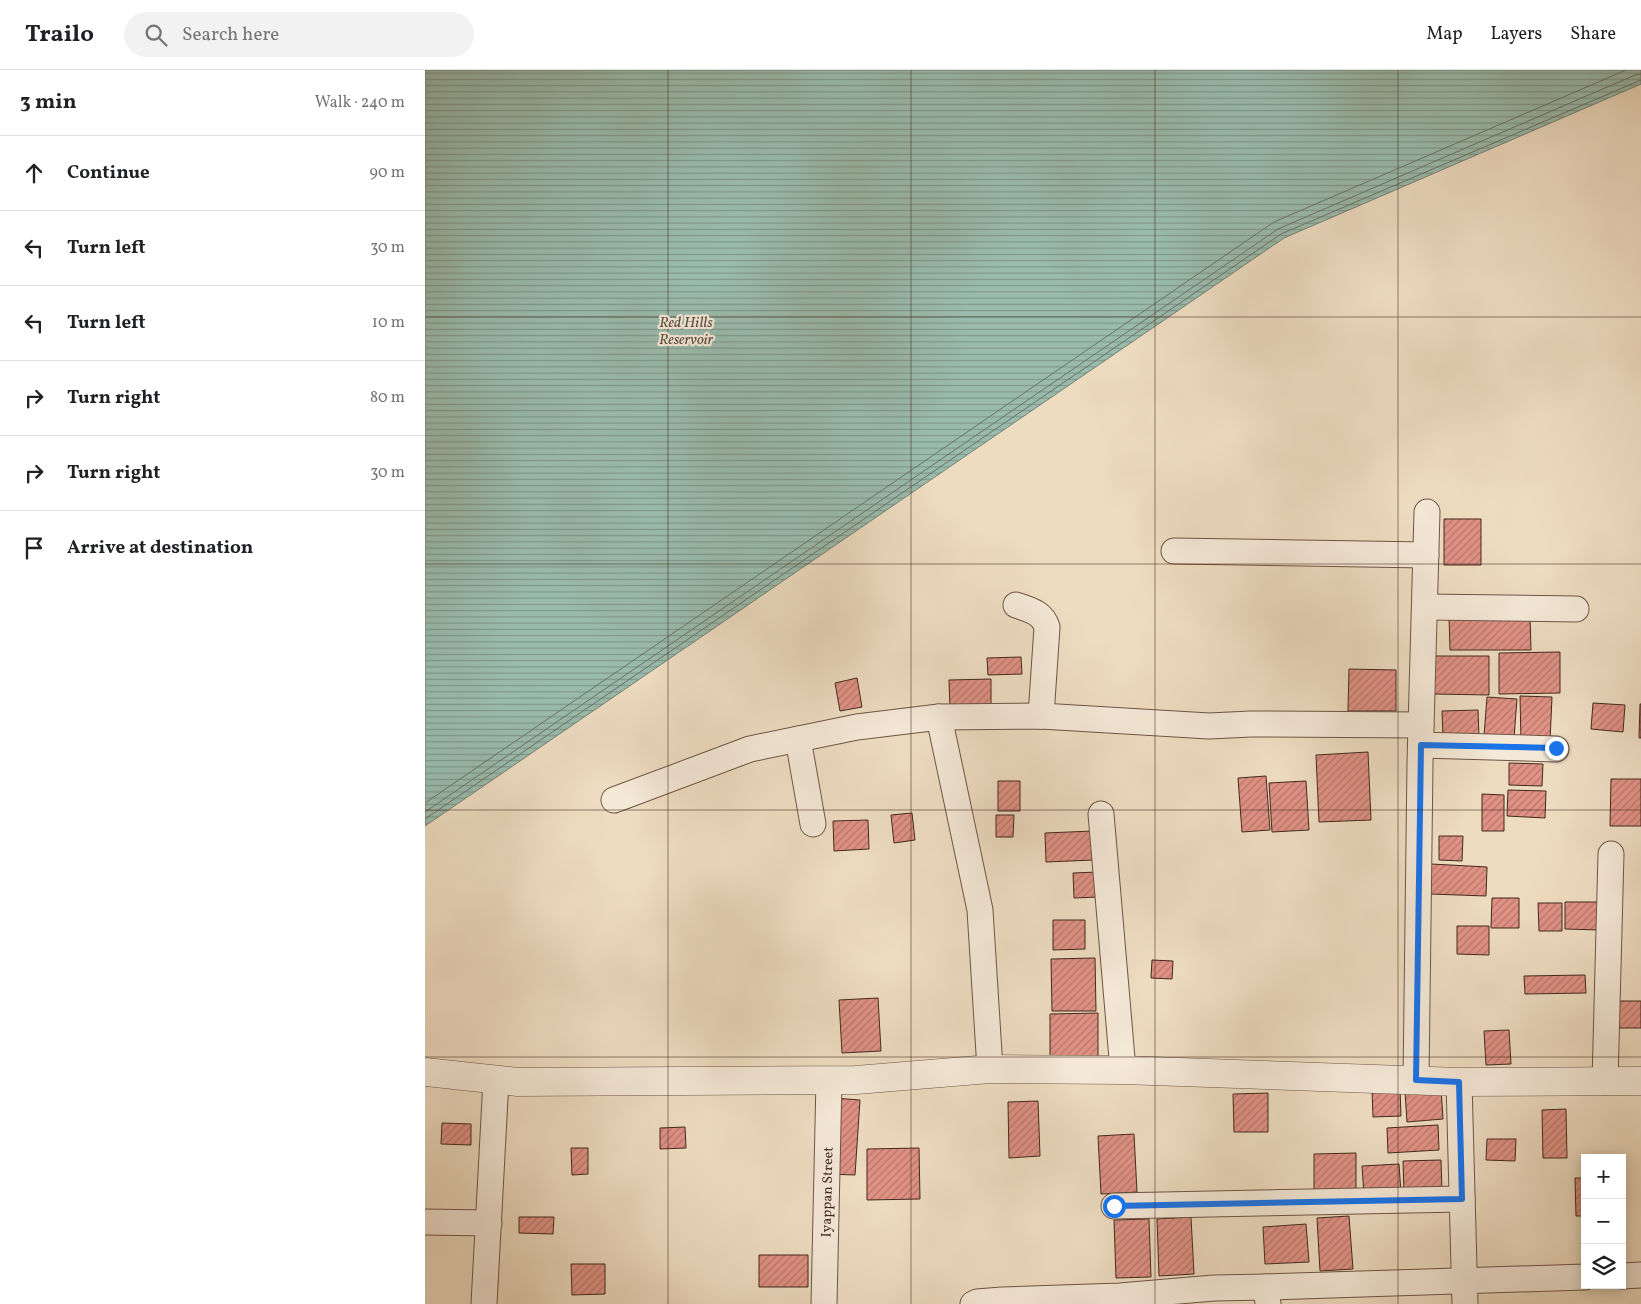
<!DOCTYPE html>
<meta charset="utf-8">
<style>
body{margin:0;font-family:Vollkorn,serif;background:#f2f2f2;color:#202124}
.controls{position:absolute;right:15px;bottom:15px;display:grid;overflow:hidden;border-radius:0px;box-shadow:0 2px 12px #0003}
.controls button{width:45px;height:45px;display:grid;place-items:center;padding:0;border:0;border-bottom:1px solid #e0e0e0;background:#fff;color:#202124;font:25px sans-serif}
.stop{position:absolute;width:15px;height:15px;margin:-11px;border:4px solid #1a73e8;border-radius:50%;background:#fff}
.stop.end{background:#1a73e8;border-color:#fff;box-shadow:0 1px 5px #0008}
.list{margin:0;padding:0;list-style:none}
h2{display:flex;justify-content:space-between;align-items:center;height:65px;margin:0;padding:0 20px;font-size:21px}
h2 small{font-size:16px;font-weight:400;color:#757577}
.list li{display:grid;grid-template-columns:32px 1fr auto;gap:15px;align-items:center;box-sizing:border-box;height:75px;padding:0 20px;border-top:1px solid #e0e0e0}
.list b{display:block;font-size:19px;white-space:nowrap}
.list em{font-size:16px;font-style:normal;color:#757577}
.icon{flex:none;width:28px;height:28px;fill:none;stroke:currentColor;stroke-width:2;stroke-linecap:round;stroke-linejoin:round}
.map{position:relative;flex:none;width:1216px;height:1234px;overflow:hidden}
header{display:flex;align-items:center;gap:30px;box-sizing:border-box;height:70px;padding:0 25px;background:#fff;border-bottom:1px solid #e0e0e0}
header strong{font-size:24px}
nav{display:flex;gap:28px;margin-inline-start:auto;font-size:18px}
.search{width:350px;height:45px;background:#f2f2f2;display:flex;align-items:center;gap:12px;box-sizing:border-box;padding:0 18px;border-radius:28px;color:#757577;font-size:19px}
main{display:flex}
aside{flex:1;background:#fff}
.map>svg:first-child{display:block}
.water{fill:url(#water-rules);stroke:#778174}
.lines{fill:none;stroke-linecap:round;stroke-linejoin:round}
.shore{stroke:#6e7265;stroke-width:1}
.building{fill:url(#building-hatch);stroke:#43281c}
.minor-casing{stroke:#6e5545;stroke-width:27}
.tertiary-casing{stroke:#6e5545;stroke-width:29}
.minor{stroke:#f4e8d7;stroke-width:25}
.tertiary{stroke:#f4e8d7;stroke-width:28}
.route{stroke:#1a73e8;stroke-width:6}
.grid{fill:none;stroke:#43281c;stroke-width:1;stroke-opacity:0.55}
.labels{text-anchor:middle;stroke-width:4.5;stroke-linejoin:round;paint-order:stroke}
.street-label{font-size:14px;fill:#43281c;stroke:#f4e8d7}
.water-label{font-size:15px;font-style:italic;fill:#594d40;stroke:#f4e8d7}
</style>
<header>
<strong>Trailo</strong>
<div class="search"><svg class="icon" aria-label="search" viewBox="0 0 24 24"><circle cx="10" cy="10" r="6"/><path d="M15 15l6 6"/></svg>Search here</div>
<nav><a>Map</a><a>Layers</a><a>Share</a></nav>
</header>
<main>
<aside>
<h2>3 min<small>Walk · 240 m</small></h2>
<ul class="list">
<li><svg class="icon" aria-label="ahead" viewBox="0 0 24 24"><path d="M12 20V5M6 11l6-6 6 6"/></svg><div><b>Continue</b></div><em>90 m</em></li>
<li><svg class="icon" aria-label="left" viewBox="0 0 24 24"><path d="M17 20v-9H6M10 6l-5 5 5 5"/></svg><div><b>Turn left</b></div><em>30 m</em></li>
<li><svg class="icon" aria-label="left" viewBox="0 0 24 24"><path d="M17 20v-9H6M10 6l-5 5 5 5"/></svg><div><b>Turn left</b></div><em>10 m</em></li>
<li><svg class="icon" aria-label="right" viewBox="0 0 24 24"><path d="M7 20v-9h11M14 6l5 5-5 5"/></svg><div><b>Turn right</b></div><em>80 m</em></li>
<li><svg class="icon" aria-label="right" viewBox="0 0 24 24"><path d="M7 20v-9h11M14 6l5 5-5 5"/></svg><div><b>Turn right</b></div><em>30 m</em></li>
<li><svg class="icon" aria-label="arrive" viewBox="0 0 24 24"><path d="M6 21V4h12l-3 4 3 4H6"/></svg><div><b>Arrive at destination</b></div></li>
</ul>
</aside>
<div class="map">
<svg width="1216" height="1234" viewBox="0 0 1216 1234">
<defs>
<pattern id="water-rules" width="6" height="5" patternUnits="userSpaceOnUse" patternTransform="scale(1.25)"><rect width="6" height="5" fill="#9abcae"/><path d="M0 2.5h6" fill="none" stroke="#7f998d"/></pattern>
<pattern id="building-hatch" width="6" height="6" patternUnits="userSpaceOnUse" patternTransform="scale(1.25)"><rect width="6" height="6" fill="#e09285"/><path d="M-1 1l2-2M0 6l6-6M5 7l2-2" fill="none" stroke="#b7776c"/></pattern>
</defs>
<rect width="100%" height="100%" fill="#eedcc1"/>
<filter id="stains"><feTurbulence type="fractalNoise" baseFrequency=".004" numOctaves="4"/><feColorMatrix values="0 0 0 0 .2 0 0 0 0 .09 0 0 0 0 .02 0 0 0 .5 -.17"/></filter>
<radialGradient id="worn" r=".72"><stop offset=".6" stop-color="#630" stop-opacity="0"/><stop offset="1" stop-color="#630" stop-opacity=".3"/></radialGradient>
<!-- water -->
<path class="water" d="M0 0H1216V14L859 168 0 756Z"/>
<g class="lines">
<!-- shore -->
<path class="shore" d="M0 733 849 152 1201 0
M0 742 853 159 1210 5 1216 4
M0 749 856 164 1216 10"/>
</g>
<!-- building -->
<path class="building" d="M1019 449H1056V495H1019Z
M1024 547H1105L1106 580H1025Z
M1135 582V623L1074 624V583Z
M1009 586H1064V625L1009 624Z
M596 587 597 604 563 605 562 588Z
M924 599 971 600V641H923Z
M432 608 437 637 415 641 410 613Z
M566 609V637L525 638 524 610Z
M1095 626 1127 627 1125 671H1096Z
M1062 627 1092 629 1089 668 1059 666Z
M1168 633 1200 635 1198 662 1166 659Z
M1215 634H1216V668H1214Z
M1053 640 1054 667 1018 668 1017 641Z
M943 682 946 750 894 752 891 685Z
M1084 693 1118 694 1117 716 1084 715Z
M841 706 845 760 817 762 813 708Z
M1186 709H1216V756H1185Z
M573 711H595V741H573Z
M881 711 884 760 847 762 844 713Z
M1083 720 1121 721 1120 748 1082 746Z
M1057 724 1079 725V761H1057Z
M487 743 490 770 469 773 466 745Z
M571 745H589L588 767H571Z
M443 750 444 779 409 781 408 751Z
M668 761 669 790 621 792 620 763Z
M1014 766H1038L1037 791 1014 790Z
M1006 794 1062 797 1061 826 1005 824Z
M673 802 674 827 649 828 648 803Z
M1067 828H1094V858H1066Z
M1140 832H1175V860L1140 859Z
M1113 833H1137V861H1114Z
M628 850H660V879L628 880Z
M1032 856H1064V885L1032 884Z
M670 888 671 941H627L626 889Z
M727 890 748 891 747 909 726 908Z
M1160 905 1161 923 1100 924 1099 906Z
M453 928 456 981 417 983 414 930Z
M1188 931H1216V958H1189Z
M673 943V988H625V944Z
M1084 960 1086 994 1061 995 1059 961Z
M975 1019 976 1046 948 1047 947 1020Z
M1016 1019 1018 1049 982 1052 980 1022Z
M843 1023V1062H809L808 1024Z
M409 1028 435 1030 430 1105 403 1104Z
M613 1031 615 1086 584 1088 583 1032Z
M1141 1039 1142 1088H1118L1117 1040Z
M17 1053 46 1054V1075L16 1074Z
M1013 1055 1014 1080 963 1083 962 1058Z
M260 1057 261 1078 235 1079V1058Z
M709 1064 712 1122 676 1124 673 1066Z
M1062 1069H1091L1090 1091 1061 1090Z
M146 1078H163V1104L147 1105Z
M494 1078 495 1129 442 1130V1079Z
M931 1083V1124H889V1084Z
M1016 1090 1017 1121 979 1122 978 1091Z
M974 1094 976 1123 939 1125 937 1096Z
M1150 1108H1160V1146H1151Z
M924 1146 928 1199 895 1201 892 1148Z
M94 1147H129L128 1164 94 1163Z
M766 1147 769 1204 734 1206 732 1149Z
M724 1149 726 1207 691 1208 689 1150Z
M881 1154 884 1192 840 1194 838 1157Z
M334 1185H383V1217H334Z
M146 1194H180V1224L147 1225Z"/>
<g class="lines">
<!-- minor casing -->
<g class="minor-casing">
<g id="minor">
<path d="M749 481 1001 485"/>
<path d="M591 535C605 540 617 542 622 557L616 646"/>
<path d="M1000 537 1151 539"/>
<path d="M514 647 555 840 565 999"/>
<path d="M373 669 388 754"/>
<path d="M996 675 1131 679"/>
<path d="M189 730 325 679 432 657 514 647 616 646 784 656 826 654 996 655"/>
<path d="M676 744 698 1000"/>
<path d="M991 1011 995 693 1002 442"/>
<path d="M1034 1012 1040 1234"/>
<path d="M1180 1012 1186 784"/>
<path d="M689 1136 1037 1129"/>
<path d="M0 1152 64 1153"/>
<path d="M1197 1206 1216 1205"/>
<path d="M841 1217 1160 1207"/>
<path d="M59 1234 71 1010"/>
<path id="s1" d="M399 1234 404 1010"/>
<path d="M548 1234 552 1232 577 1230 695 1226 789 1218 841 1217 843 1234"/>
</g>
</g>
<!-- tertiary casing -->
<g class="tertiary-casing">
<path id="tertiary" d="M0 1002 93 1012 431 1010 565 999 698 1000 1034 1012 1216 1011"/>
</g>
<!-- minor -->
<use href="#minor" class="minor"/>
<!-- tertiary -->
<use href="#tertiary" class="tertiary"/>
</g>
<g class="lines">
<!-- route -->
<path class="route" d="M689 1136 1037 1129 1034 1012 991 1010 996 675 1131 678"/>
</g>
<!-- grid -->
<path class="grid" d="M243 0V1234M486 0V1234M730 0V1234M973 0V1234M0 247H1216M0 494H1216M0 740H1216M0 987H1216"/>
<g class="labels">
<!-- street labels -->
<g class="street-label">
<text dy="5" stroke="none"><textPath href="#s1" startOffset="112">Iyappan Street</textPath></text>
</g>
<!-- water labels -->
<g class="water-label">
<text x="261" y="257">Red Hills<tspan x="261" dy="17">Reservoir</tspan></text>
</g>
</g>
<rect width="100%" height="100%" filter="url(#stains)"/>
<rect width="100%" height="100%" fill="url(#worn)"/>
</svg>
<div class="controls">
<button>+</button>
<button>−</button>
<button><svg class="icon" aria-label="layers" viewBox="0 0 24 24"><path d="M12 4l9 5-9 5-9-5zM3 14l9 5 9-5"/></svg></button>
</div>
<div class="stop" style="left:689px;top:1136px"></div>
<div class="stop end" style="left:1131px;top:678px"></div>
</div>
</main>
